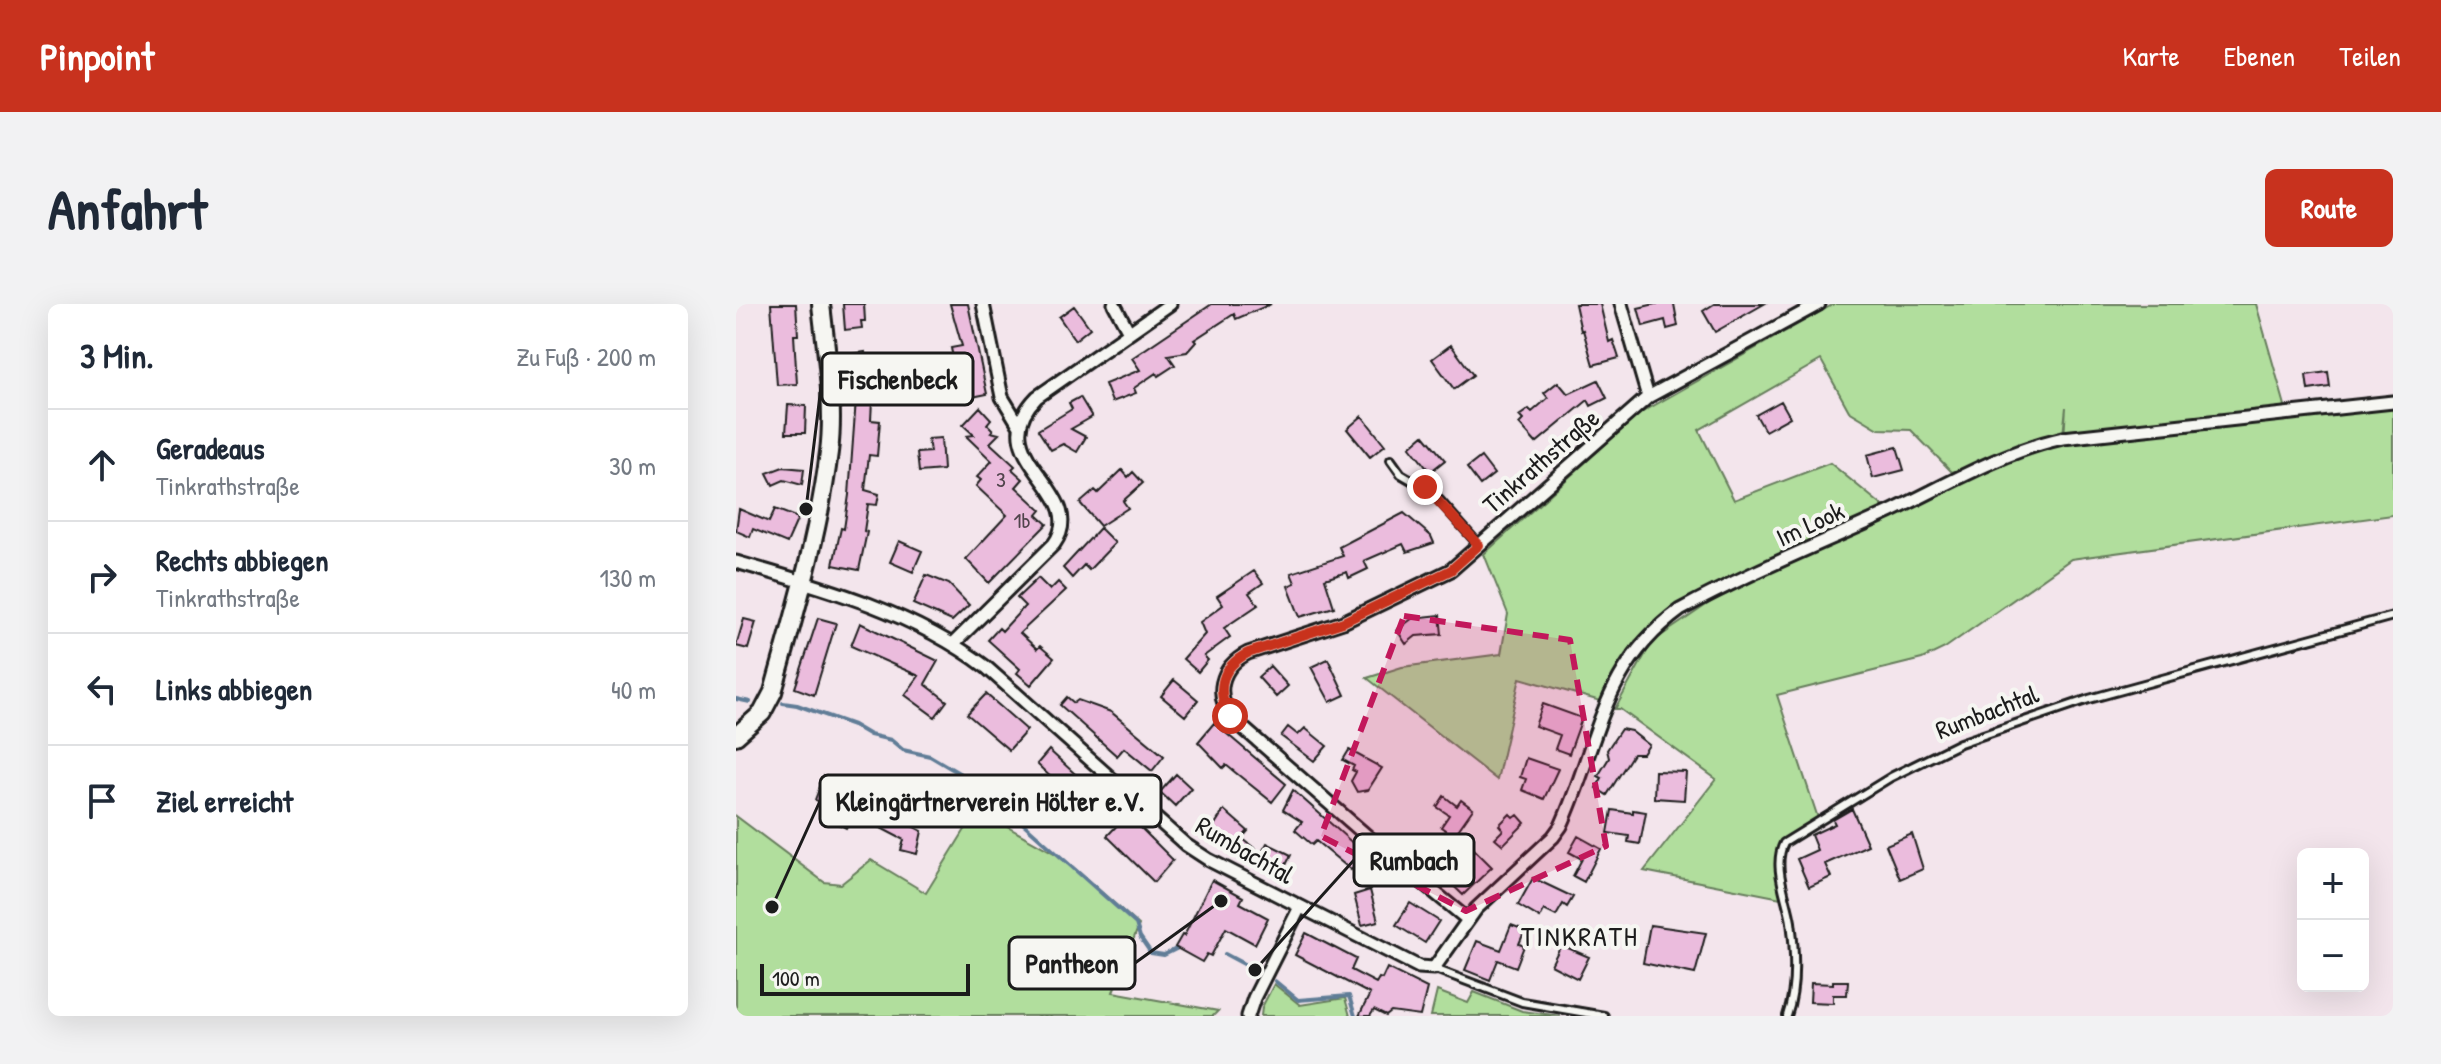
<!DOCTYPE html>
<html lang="de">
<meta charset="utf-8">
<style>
body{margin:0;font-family:"Patrick Hand",sans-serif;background:#f2f2f3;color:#1f2937}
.controls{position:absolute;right:24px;bottom:24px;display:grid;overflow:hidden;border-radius:12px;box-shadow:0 8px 32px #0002}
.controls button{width:72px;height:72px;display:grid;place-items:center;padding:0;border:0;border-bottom:2px solid #e0e1e3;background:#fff;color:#1f2937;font:40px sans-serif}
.scale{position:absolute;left:24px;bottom:20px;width:210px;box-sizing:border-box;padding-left:8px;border:4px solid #1c1c1c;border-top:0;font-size:22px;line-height:28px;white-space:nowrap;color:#1c1c1c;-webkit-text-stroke:6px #f6f6f2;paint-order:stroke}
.stop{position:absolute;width:24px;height:24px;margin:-18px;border:6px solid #c8321e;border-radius:50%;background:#fff}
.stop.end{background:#c8321e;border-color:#fff;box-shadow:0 2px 8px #0008}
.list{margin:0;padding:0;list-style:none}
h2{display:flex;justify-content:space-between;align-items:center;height:104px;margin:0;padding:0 32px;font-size:34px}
h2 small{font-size:26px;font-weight:400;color:#747a83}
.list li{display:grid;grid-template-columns:52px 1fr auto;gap:24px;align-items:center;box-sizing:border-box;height:112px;padding:0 32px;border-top:2px solid #e0e1e3}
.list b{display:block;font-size:30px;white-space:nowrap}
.list p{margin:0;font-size:26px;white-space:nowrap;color:#747a83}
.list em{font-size:26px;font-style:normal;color:#747a83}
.icon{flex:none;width:44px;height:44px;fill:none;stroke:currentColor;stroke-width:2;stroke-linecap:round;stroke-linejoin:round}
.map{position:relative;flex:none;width:1657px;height:712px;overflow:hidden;border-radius:12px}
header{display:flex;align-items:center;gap:48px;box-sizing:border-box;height:112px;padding:0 40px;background:#c8321e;color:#fff}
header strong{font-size:38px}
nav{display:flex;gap:44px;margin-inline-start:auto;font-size:28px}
.intro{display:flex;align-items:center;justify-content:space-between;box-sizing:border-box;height:192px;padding:0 48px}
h1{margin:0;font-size:56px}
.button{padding:20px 36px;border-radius:12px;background:#c8321e;color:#fff;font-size:28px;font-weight:700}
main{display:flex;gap:48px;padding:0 48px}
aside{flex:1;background:#fff;border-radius:12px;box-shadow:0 8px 32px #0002}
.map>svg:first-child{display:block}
.green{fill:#b1de9d;stroke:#667d5c;stroke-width:2}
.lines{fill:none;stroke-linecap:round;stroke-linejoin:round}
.stream{stroke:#607d97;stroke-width:4}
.building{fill:#ebbcdd;stroke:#1c1c1c;stroke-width:2}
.lane-casing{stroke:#1c1c1c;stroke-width:12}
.street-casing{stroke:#1c1c1c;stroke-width:17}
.secondary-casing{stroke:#1c1c1c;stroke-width:22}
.lane{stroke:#f6f6f2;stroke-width:6}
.street{stroke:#f6f6f2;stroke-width:11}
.secondary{stroke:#f6f6f2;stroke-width:16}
.route{stroke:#c8321e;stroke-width:10}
.marked{fill:#c2185b;fill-opacity:0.2;stroke:#c2185b;stroke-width:6;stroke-dasharray:16 10;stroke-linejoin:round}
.labels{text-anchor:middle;stroke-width:8;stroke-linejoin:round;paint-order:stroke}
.number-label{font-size:22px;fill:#50444c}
.street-label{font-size:26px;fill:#1c1c1c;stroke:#f6f6f2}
.neighbourhood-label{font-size:28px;letter-spacing:2px;fill:#1c1c1c;stroke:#f6f6f2}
.leader{fill:none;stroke:#1c1c1c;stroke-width:3}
.callout-dot{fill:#1c1c1c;stroke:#f6f6f2;stroke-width:3}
.callout{fill:#f6f6f2;stroke:#1c1c1c;stroke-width:3}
.callout-label{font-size:28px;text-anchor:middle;font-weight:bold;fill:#1c1c1c}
</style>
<header>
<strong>Pinpoint</strong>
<nav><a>Karte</a><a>Ebenen</a><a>Teilen</a></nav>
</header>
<div class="intro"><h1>Anfahrt</h1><a class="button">Route</a></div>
<main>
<aside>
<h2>3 Min.<small>Zu Fuß · 200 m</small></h2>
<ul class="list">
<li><svg class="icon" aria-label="ahead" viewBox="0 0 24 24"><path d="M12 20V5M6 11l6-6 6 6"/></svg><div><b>Geradeaus</b><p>Tinkrathstraße</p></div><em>30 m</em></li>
<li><svg class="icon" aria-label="right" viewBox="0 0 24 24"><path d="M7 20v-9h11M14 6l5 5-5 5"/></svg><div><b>Rechts abbiegen</b><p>Tinkrathstraße</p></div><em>130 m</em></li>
<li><svg class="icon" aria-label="left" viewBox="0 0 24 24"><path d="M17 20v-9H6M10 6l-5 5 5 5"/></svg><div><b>Links abbiegen</b></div><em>40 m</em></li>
<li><svg class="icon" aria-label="arrive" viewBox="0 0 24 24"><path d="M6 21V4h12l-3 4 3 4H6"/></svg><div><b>Ziel erreicht</b></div></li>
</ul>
</aside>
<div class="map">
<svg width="1657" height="712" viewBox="0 0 1657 712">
<rect width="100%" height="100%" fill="#f3e5ec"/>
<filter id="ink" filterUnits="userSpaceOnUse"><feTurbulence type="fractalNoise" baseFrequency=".0125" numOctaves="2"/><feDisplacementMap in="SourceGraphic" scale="16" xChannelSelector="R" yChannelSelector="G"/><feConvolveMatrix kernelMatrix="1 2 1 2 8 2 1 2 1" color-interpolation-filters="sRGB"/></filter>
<g filter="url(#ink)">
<!-- green -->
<path class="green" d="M1098 0H1520L1552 112 1657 99V211L1335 255 1209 344 1186 355 1041 391 1082 514C1033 546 1037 538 1050 595L908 567 980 475 884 405H879L916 338 982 293 1278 149 1328 135 1330 103 1327 131 1216 168 1175 126 1143 125 1113 107 1085 56 963 126 998 196 1094 159 1148 203 958 294 921 318 899 337 868 398 784 374 761 476 631 374 666 363 765 350 772 310 748 250 903 110Z
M241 506 327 554 403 621 377 688 482 707 477 712H0V512L88 578 105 580 135 556 190 589Z
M538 680 564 701 609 694 614 712H525L526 703Z
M701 687 732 699 738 688 786 707 825 712H695Z"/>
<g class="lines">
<!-- stream -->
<path class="stream" d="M0 395 14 398
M47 399 61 401 117 421 134 431 155 436 167 446 194 452 245 482 400 620 404 633 415 649 428 651 440 645
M489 650 519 666
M539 677 562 696 613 692 619 712"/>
</g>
<!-- building -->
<path class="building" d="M35 0H60L62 31H58L61 80 41 81Z
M107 0H128L129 17H125L126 24 109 26Z
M214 0H232L251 90 236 93 232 77 222 79 215 44 226 42Z
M476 0H535L500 15 498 10 458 36 460 38 451 48 432 51 439 61 422 72 420 69 398 84 400 89 376 98 369 80 404 66 396 54Z
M839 0H864L873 38 877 36 883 54 857 61 847 26 845 27Z
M919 0H938L942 22 931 25 929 16 907 22 902 4Z
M978 0H1028L979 28 967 7Z
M338 2 354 24 339 36 323 13Z
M715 41 737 71 718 85 696 55Z
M129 48 131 73 113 75 110 51Z
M1592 68 1594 83 1572 86 1570 71Z
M862 76 871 94 855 102 852 96 800 139 783 120 787 116 783 112 793 105 796 108 812 94 808 89 822 78 832 90Z
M344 93 356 113 335 125 350 133 341 148 327 140 315 146 302 126 336 105 333 99Z
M120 95 136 97 135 116 144 117 141 152 133 151 129 186 143 190 141 201 132 200 128 227 131 228 123 266 97 261 105 224 108 225 113 191Z
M1045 97 1054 113 1029 127 1020 111Z
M52 101 70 102 69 129H50Z
M244 103 255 115 251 120 257 126 255 128 263 130 254 139 279 162 276 165 287 175 280 183 305 206 301 211 311 220 253 279 230 255 271 211 240 182 245 176 241 173 256 157 230 132 238 131 227 121Z
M626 112 649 141 634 153 611 125Z
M688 131 709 156 694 168 674 143Z
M205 134 207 166 183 168 181 149 194 148 192 135Z
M1161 143 1168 166 1137 174 1131 151Z
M745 153 758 170 744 181 731 164Z
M47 163 68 165 66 181 48 176 37 181 31 169Z
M386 166 392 173 397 168 407 179 387 197 392 204 364 222 344 199 359 186 362 189Z
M3 205 33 218 39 205 62 214 51 239 17 225 14 233 0 227Z
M668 209 695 232 698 239 671 248 667 240 628 257 632 265 613 274 611 268 589 275 598 303 564 313 552 282 559 279 555 269 607 252 603 243Z
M364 224 379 239 353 266 348 261 336 274 327 264Z
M163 237 186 247 177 268 154 258Z
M518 267 527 279 513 289 522 301 488 324 494 333 468 352 472 356 462 368 447 355 469 330 464 318 487 301 481 292Z
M190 271 213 280 233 301 216 317 177 300Z
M302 274 314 286 322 278 330 286 284 329 301 345 304 342 318 354 295 381 281 369 284 365 252 336 263 324 266 327 289 302 281 294Z
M704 311 706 330 680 332 670 340 661 326 677 314Z
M82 314 100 319 78 391 59 384Z
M8 315 20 318 12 345 0 342Z
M124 319 202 357 189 380 211 397 199 413 169 391 183 372 115 342Z
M592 355 609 391 594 398 575 363Z
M534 362 552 382 540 393 522 373Z
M438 376 462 396 449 412 425 392Z
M250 390 291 426 273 446 231 410Z
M331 393 338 399 342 396 375 408 428 452 416 467 388 444 381 452 324 401Z
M807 400 846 414 833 450 819 445 824 431 799 422Z
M478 419 550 480 536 498 490 461 487 464 462 438Z
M552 423 562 431 569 424 591 442 578 457 545 432Z
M885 425 895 427 913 441 907 450H897L871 491 860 484 866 474 862 472 873 454 871 446Z
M313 446 362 491 349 506 301 460Z
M613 446 646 464 632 486 621 488 615 477 620 468 616 466 618 462 607 456Z
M790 454 822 465 808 495 786 486 790 475 784 473Z
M919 467 950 468 948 496 918 494Z
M440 470 455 484 439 502 424 488Z
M88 472 102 477 100 482 125 494 110 524 96 517 102 504 79 496Z
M557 486 629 550 615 566 580 537 576 541 559 526 566 518 547 506Z
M708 492 721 502 725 496 737 505 718 532 705 523 713 511 701 503Z
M1116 505 1132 541 1089 560 1095 573 1073 583 1061 555 1081 546 1075 531 1099 520 1097 516Z
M488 506 512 527 506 534 525 550 531 539 555 551 546 569 506 551 476 525Z
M876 506 897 509V506L910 508 904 540 892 538 893 532 872 529Z
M151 509 186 527 181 550 165 546 168 536 143 523Z
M774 510 778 514 782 511 789 519 767 541 759 534 767 526 763 521Z
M390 512 397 518 402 513 409 520 405 524 437 556 418 578 371 532Z
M1176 530 1187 565 1164 575 1150 541Z
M842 532 865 545 848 578 837 572 846 555 833 548Z
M738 545 756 563 727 591 699 564 695 568 684 558 692 548 716 568Z
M797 574 837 593 831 603 827 600 820 612 808 606 804 614 782 601Z
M476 576 507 593 504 599 532 614 519 640 490 624 475 652 471 650 466 658 439 643 446 631 448 632Z
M634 586 642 617 626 621 618 591Z
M674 599 703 617 689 639 660 621Z
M775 621 789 626 783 640 788 642 780 663 762 656 754 676 729 666 741 637 765 646Z
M914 621 970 629 959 670 907 659Z
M570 629 620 655 615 666 640 679 643 674 646 675 651 664 691 684 684 712 655 708 650 712 638 706 634 712H623L634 690 559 651Z
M825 641 853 653 842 675 815 661Z
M1097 677H1112L1111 691H1097V699L1074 698 1075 679 1097 680Z"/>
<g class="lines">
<!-- lane casing -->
<g class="lane-casing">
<path id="lane" d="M655 156 665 170 696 188 743 241
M699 665 786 698 868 712
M1051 712C1061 684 1059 648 1055 618 1051 593 1036 562 1048 539L1155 473 1224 439 1353 395 1657 312"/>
</g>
<!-- street casing -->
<g class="street-casing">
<path id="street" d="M247 0 266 93 283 121
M378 0 393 28
M885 0 912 93
M0 258C87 283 177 308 250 363L450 541 473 556 683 663 698 664 740 605 817 533 825 522C863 439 864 364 944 306 1012 269 1084 240 1154 208 1211 181 1265 148 1327 134L1657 98
M218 339 318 240C356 187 242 153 301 93L434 0
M731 615 647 546 498 416C477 392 484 363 512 349L607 318 715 266 912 93 1083 0
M512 712 518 694 564 603"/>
</g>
<!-- secondary casing -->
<g class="secondary-casing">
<path id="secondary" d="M0 432 26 409 37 388C59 309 83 229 93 148 99 100 90 48 85 0"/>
</g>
<!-- lane -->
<use href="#lane" class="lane"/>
<!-- street -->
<use href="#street" class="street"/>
<!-- secondary -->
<use href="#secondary" class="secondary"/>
</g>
</g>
<g class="lines" filter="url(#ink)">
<!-- route -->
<path class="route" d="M494 412C479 386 485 363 512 349L607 318 715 266 743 241 689 183"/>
</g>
<!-- marked area -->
<path class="marked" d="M668 312 834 336 870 542 730 607 585 532Z"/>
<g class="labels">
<!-- number labels -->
<g class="number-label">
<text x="265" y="183">3</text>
<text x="286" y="224">1b</text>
</g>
<!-- street labels -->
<g class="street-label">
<text transform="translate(805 157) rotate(-41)" y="9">Tinkrathstraße</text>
<text transform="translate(1074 220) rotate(-25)" y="9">Im Look</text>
<text transform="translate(1251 408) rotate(-21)" y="9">Rumbachtal</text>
<text transform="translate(509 546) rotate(30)" y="9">Rumbachtal</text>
</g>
<!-- neighbourhood labels -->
<g class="neighbourhood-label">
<text x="844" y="642">TINKRATH</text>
</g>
</g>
<!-- callouts -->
<path class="leader" d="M70 205L86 75M36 603L84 497M519 666L618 556M485 597L399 659"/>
<g class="callout-dot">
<circle cx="70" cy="205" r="8"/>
<circle cx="36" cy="603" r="8"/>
<circle cx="519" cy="666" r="8"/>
<circle cx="485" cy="597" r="8"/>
</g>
<g class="callout">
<rect x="86" y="49" width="151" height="52" rx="8"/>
<rect x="84" y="471" width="341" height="52" rx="8"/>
<rect x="618" y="530" width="120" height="52" rx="8"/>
<rect x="273" y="633" width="126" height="52" rx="8"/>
</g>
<g class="callout-label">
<text x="162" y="85">Fischenbeck</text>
<text x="254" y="507">Kleingärtnerverein Hölter e.V.</text>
<text x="678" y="566">Rumbach</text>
<text x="336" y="669">Pantheon</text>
</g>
</svg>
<div class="controls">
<button>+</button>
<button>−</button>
</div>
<div class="scale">100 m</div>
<div class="stop" style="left:494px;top:412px"></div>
<div class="stop end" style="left:689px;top:183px"></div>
</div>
</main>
